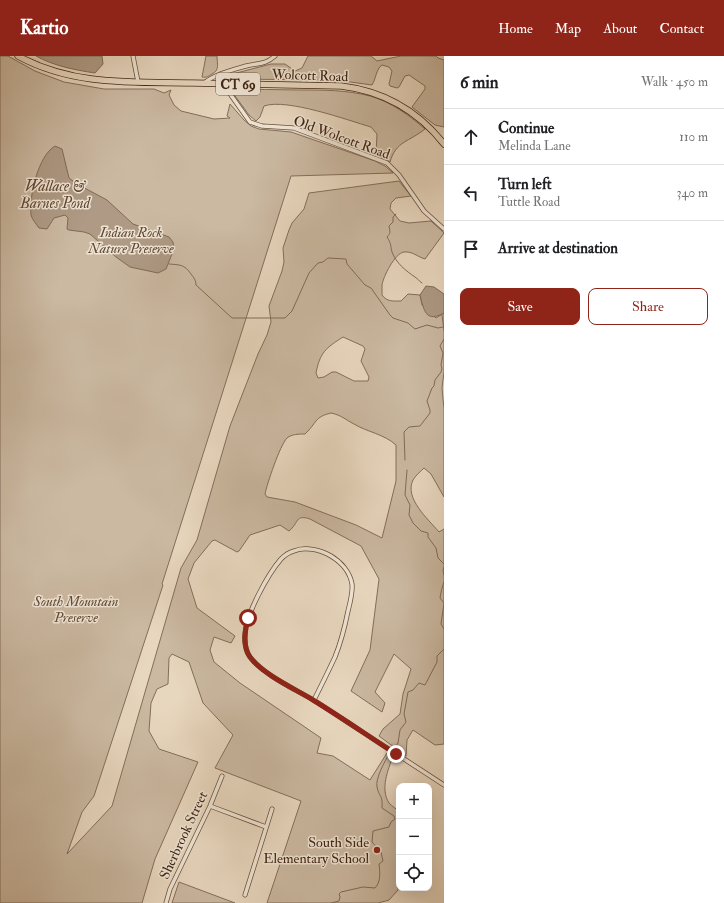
<!DOCTYPE html>
<meta charset="utf-8">
<style>
body{margin:0;font-family:"IM FELL Double Pica",serif;background:#f2f2f2;color:#202124}
.controls{position:absolute;right:12px;bottom:12px;display:grid;overflow:hidden;border-radius:8px;box-shadow:0 4px 16px #0002}
.controls button{width:36px;height:36px;display:grid;place-items:center;padding:0;border:0;border-bottom:1px solid #e0e0e0;background:#fff;color:#202124;font:20px sans-serif}
.stop{position:absolute;width:12px;height:12px;margin:-9px;border:3px solid #8f2418;border-radius:50%;background:#fff}
.stop.end{background:#8f2418;border-color:#fff;box-shadow:0 1px 4px #0008}
.list{margin:0;padding:0;list-style:none}
h2{display:flex;justify-content:space-between;align-items:center;height:52px;margin:0;padding:0 16px;font-size:17px}
h2 small{font-size:13px;font-weight:400;color:#757577}
.list li{display:grid;grid-template-columns:26px 1fr auto;gap:12px;align-items:center;box-sizing:border-box;height:56px;padding:0 16px;border-top:1px solid #e0e0e0}
.list b{display:block;font-size:15px;white-space:nowrap}
.list p{margin:0;font-size:13px;white-space:nowrap;color:#757577}
.list em{font-size:13px;font-style:normal;color:#757577}
.actions{display:flex;gap:8px;padding:12px 16px}
.actions a{flex:1;padding:9px 0;border:1px solid #8f2418;border-radius:8px;text-align:center;font-size:14px;color:#8f2418}
.actions .main{background:#8f2418;color:#fff}
.icon{flex:none;width:22px;height:22px;fill:none;stroke:currentColor;stroke-width:2;stroke-linecap:round;stroke-linejoin:round}
.map{position:relative;flex:none;width:444px;height:847px;overflow:hidden}
header{display:flex;align-items:center;gap:24px;box-sizing:border-box;height:56px;padding:0 20px;background:#8f2418;color:#fff}
header strong{font-size:19px}
nav{display:flex;gap:22px;margin-inline-start:auto;font-size:14px}
main{display:flex}
aside{flex:1;background:#fff}
.map>svg:first-child{display:block}
.green{fill:#cbb9a2;stroke:#846e5a;fill-rule:evenodd}
.water{fill:#ae9a85;stroke:#816b57}
.lines{fill:none;stroke-linecap:round;stroke-linejoin:round}
.stream{stroke:#816b57;stroke-width:1}
.street-casing{stroke:#68513e;stroke-width:5}
.primary-casing{stroke:#3e2413;stroke-width:7}
.street{stroke:#f0e5d5;stroke-width:3.5}
.primary{stroke:#e8d7bf;stroke-width:5.5}
.route{stroke:#8f2418;stroke-width:5}
.poi-dot{fill:#8f2418;stroke:#f0e5d5;stroke-width:1.5}
.labels{text-anchor:middle;stroke-width:3;stroke-linejoin:round;paint-order:stroke}
.shield{fill:#f0e5d5;stroke:#735e4d;stroke-width:1}
.shield-label{font-size:13px;font-weight:bold;fill:#3e2413}
.street-label{font-size:14px;fill:#3e2413;stroke:#f0e5d5}
.park-label{font-size:14px;font-style:italic;fill:#614937;stroke:#f0e5d5}
.poi-label{font-size:14px;fill:#3e2413;stroke:#f0e5d5;text-anchor:end}
.water-label{font-size:15px;font-style:italic;fill:#604735;stroke:#f0e5d5}
</style>
<header>
<strong>Kartio</strong>
<nav><a>Home</a><a>Map</a><a>About</a><a>Contact</a></nav>
</header>
<main>
<div class="map">
<svg width="444" height="847" viewBox="0 0 444 847">
<rect width="100%" height="100%" fill="#e8d7bf"/>
<filter id="stains"><feTurbulence type="fractalNoise" baseFrequency=".005" numOctaves="4"/><feColorMatrix values="0 0 0 0 .2 0 0 0 0 .09 0 0 0 0 .02 0 0 0 .5 -.17"/></filter>
<radialGradient id="worn" r=".72"><stop offset=".6" stop-color="#630" stop-opacity="0"/><stop offset="1" stop-color="#630" stop-opacity=".3"/></radialGradient>
<!-- green -->
<path class="green" d="M0 0H8L35 15 64 26 104 33H154L164 37 171 34 169 39 174 49 181 55 214 63 230 62 227 60 230 48 244 64 251 70 259 73 291 76 375 105 385 110 393 117 291 120 162 528 163 529 94 740 82 756 67 798 112 750 181 512 197 484 230 370 258 298 267 279 271 266 269 250 282 215 284 206 283 192 289 174 292 167 304 153 309 137 399 125 411 140 396 142 391 147 390 153 400 165 409 167 431 165 444 177 425 203C418 201 412 195 404 196 395 197 383 221 382 229 382 232 382 236 382 239 387 246 393 245 401 245L408 238 420 239 422 249 436 262 444 257V316L442 332 444 353V441L431 418 424 412C421 415 415 420 413 424 404 442 428 463 439 476L444 473V688L435 689 413 674 407 684 406 700 379 680 383 673 400 658 403 638 411 613 394 598 375 636 385 647 382 656 351 635 370 594 379 523 361 490 310 463C295 458 299 467 289 475L280 469 250 479 239 495 237 496 215 484 212 485 194 507 188 523 197 552 235 580 231 587 214 581 210 594 214 606 240 627 321 682 317 697 333 700 370 724 387 697 393 700C388 714 380 733 389 747 392 750 396 753 399 755V818L398 834 389 844 378 847H267L301 745 215 712 233 679 203 647 189 606 172 598 169 602 168 628 157 633 151 647 149 675 159 693 198 706 155 803 142 847H0ZM343 281 363 290 365 293 361 305 369 321 368 325H354L336 316H332L324 321 318 322 316 317C320 296 326 292 343 281ZM331 357C341 359 346 364 354 368 367 376 384 378 396 389V425L382 482 356 469 295 446 267 441 265 438C267 428 280 389 287 382 292 378 299 378 305 378 317 367 314 361 331 357Z
M206 0H217C217 8 220 14 212 18 208 20 207 22 202 21Z
M308 0H371L377 5 401 0H436L438 2 444 4V71L435 69 412 51 425 33V30L409 19 405 20 399 31 397 32 390 30 389 28 392 15 389 11 382 9C376 13 376 23 372 29L336 24 225 23V20L271 8H285L295 15 302 12Z
M230 33C254 33 277 34 301 34 324 34 347 34 370 40 391 46 409 59 425 73 409 86 396 85 390 106L376 99 377 78 371 71C347 64 287 42 264 50L260 61 256 65 249 59Z
M179 826 235 847H172Z"/>
<!-- water -->
<path class="water" d="M36 0H102L103 8 95 17C75 14 54 10 36 0Z
M55 90 62 93 69 122 77 128 107 144 133 168 169 181 173 186 174 193 166 213 158 217 130 211 116 201 90 178 84 176 69 174 67 173 68 162 65 159 54 162 47 173 39 172C36 168 32 163 31 159 29 140 38 100 55 90Z
M426 230 434 231 444 238V257C426 267 424 255 420 239Z"/>
<g class="lines">
<!-- stream -->
<path class="stream" d="M396 158 393 161V166L389 170C390 176 391 177 387 181 392 189 390 189 392 196 396 207 406 215 415 221 418 223 419 225 422 227
M169 208C180 209 184 208 191 218 194 222 196 224 196 229L232 262H285L292 255 309 217 318 207 323 206 328 202 346 203 347 208 365 229 371 232 390 259 393 262 408 267 415 273 427 269 438 272 443 271
M442 259 444 274
M405 404 404 376 409 371 420 370 430 357V354L427 345 432 332 434 330 435 324 441 316 442 313 441 309 443 297 440 290 444 283
M407 414 405 439 410 449 409 459 413 467 421 475 428 477V481L436 492 438 502 444 508
M444 511 443 514 444 519
M444 526C442 531 441 536 440 542L444 547 441 568 444 573
M394 692 398 687 400 674 406 666 404 658 408 636 413 634 419 627 425 629 437 606V600L444 593
M331 847 339 845 340 841 339 838 341 836 363 831 375 832C381 826 380 816 379 808L383 805 381 796 372 786 373 775 389 771 391 766 395 763 394 760 382 752C383 739 379 741 377 731 375 723 385 705 389 698"/>
<!-- street casing -->
<g class="street-casing">
<path id="street" d="M133 0 138 26
M204 27C215 18 232 14 246 10 258 7 265 9 275 0
M223 28 250 66 262 70 294 72 387 107 399 119 424 155 444 173
M314 644C321 630 328 616 335 601 341 586 345 570 348 555 350 547 353 536 352 528 350 516 341 506 331 500 321 494 305 490 294 495 290 496 284 500 281 503 268 518 246 558 245 578 244 585 246 596 250 601 265 620 295 633 315 645 358 673 401 701 444 729
M210 750 266 771
M245 839 272 753
M166 847 170 833 210 750 222 720"/>
</g>
<!-- primary casing -->
<g class="primary-casing">
<path id="primary" d="M18 0C73 30 132 26 192 27 242 28 291 29 341 30 383 35 418 55 444 88"/>
</g>
<!-- street -->
<use href="#street" class="street"/>
<!-- primary -->
<use href="#primary" class="primary"/>
</g>
<g class="lines">
<!-- route -->
<path class="route" d="M248 562C245 574 242 590 250 601 262 618 295 633 313 644 341 661 368 680 396 698"/>
</g>
<!-- markers -->
<circle class="poi-dot" cx="377" cy="794" r="4"/>
<g class="labels">
<!-- shield labels -->
<rect class="shield" x="216" y="17" width="44" height="22" rx="3"/>
<g class="shield-label">
<text x="238" y="33">CT 69</text>
</g>
<!-- street labels -->
<g class="street-label">
<text transform="translate(310 19) rotate(2)" y="5">Wolcott Road</text>
<text transform="translate(342 81) rotate(20)" y="5">Old Wolcott Road</text>
<text transform="translate(183 779) rotate(-65)" y="5">Sherbrook Street</text>
</g>
<!-- park labels -->
<g class="park-label">
<text x="131" y="181">Indian Rock<tspan x="131" dy="16">Nature Preserve</tspan></text>
<text x="76" y="550">South Mountain<tspan x="76" dy="16">Preserve</tspan></text>
</g>
<!-- poi labels -->
<g class="poi-label">
<text x="369" y="791">South Side<tspan x="369" dy="16">Elementary School</tspan></text>
</g>
<!-- water labels -->
<g class="water-label">
<text x="55" y="135">Wallace &amp;<tspan x="55" dy="17">Barnes Pond</tspan></text>
</g>
</g>
<rect width="100%" height="100%" filter="url(#stains)"/>
<rect width="100%" height="100%" fill="url(#worn)"/>
</svg>
<div class="controls">
<button>+</button>
<button>−</button>
<button><svg class="icon" aria-label="locate" viewBox="0 0 24 24"><circle cx="12" cy="12" r="6"/><path d="M12 2v4M12 18v4M2 12h4M18 12h4"/></svg></button>
</div>
<div class="stop" style="left:248px;top:562px"></div>
<div class="stop end" style="left:396px;top:698px"></div>
</div>
<aside>
<h2>6 min<small>Walk · 450 m</small></h2>
<ul class="list">
<li><svg class="icon" aria-label="ahead" viewBox="0 0 24 24"><path d="M12 20V5M6 11l6-6 6 6"/></svg><div><b>Continue</b><p>Melinda Lane</p></div><em>110 m</em></li>
<li><svg class="icon" aria-label="left" viewBox="0 0 24 24"><path d="M17 20v-9H6M10 6l-5 5 5 5"/></svg><div><b>Turn left</b><p>Tuttle Road</p></div><em>340 m</em></li>
<li><svg class="icon" aria-label="arrive" viewBox="0 0 24 24"><path d="M6 21V4h12l-3 4 3 4H6"/></svg><div><b>Arrive at destination</b></div></li>
</ul>
<div class="actions"><a class="main">Save</a><a>Share</a></div>
</aside>
</main>
